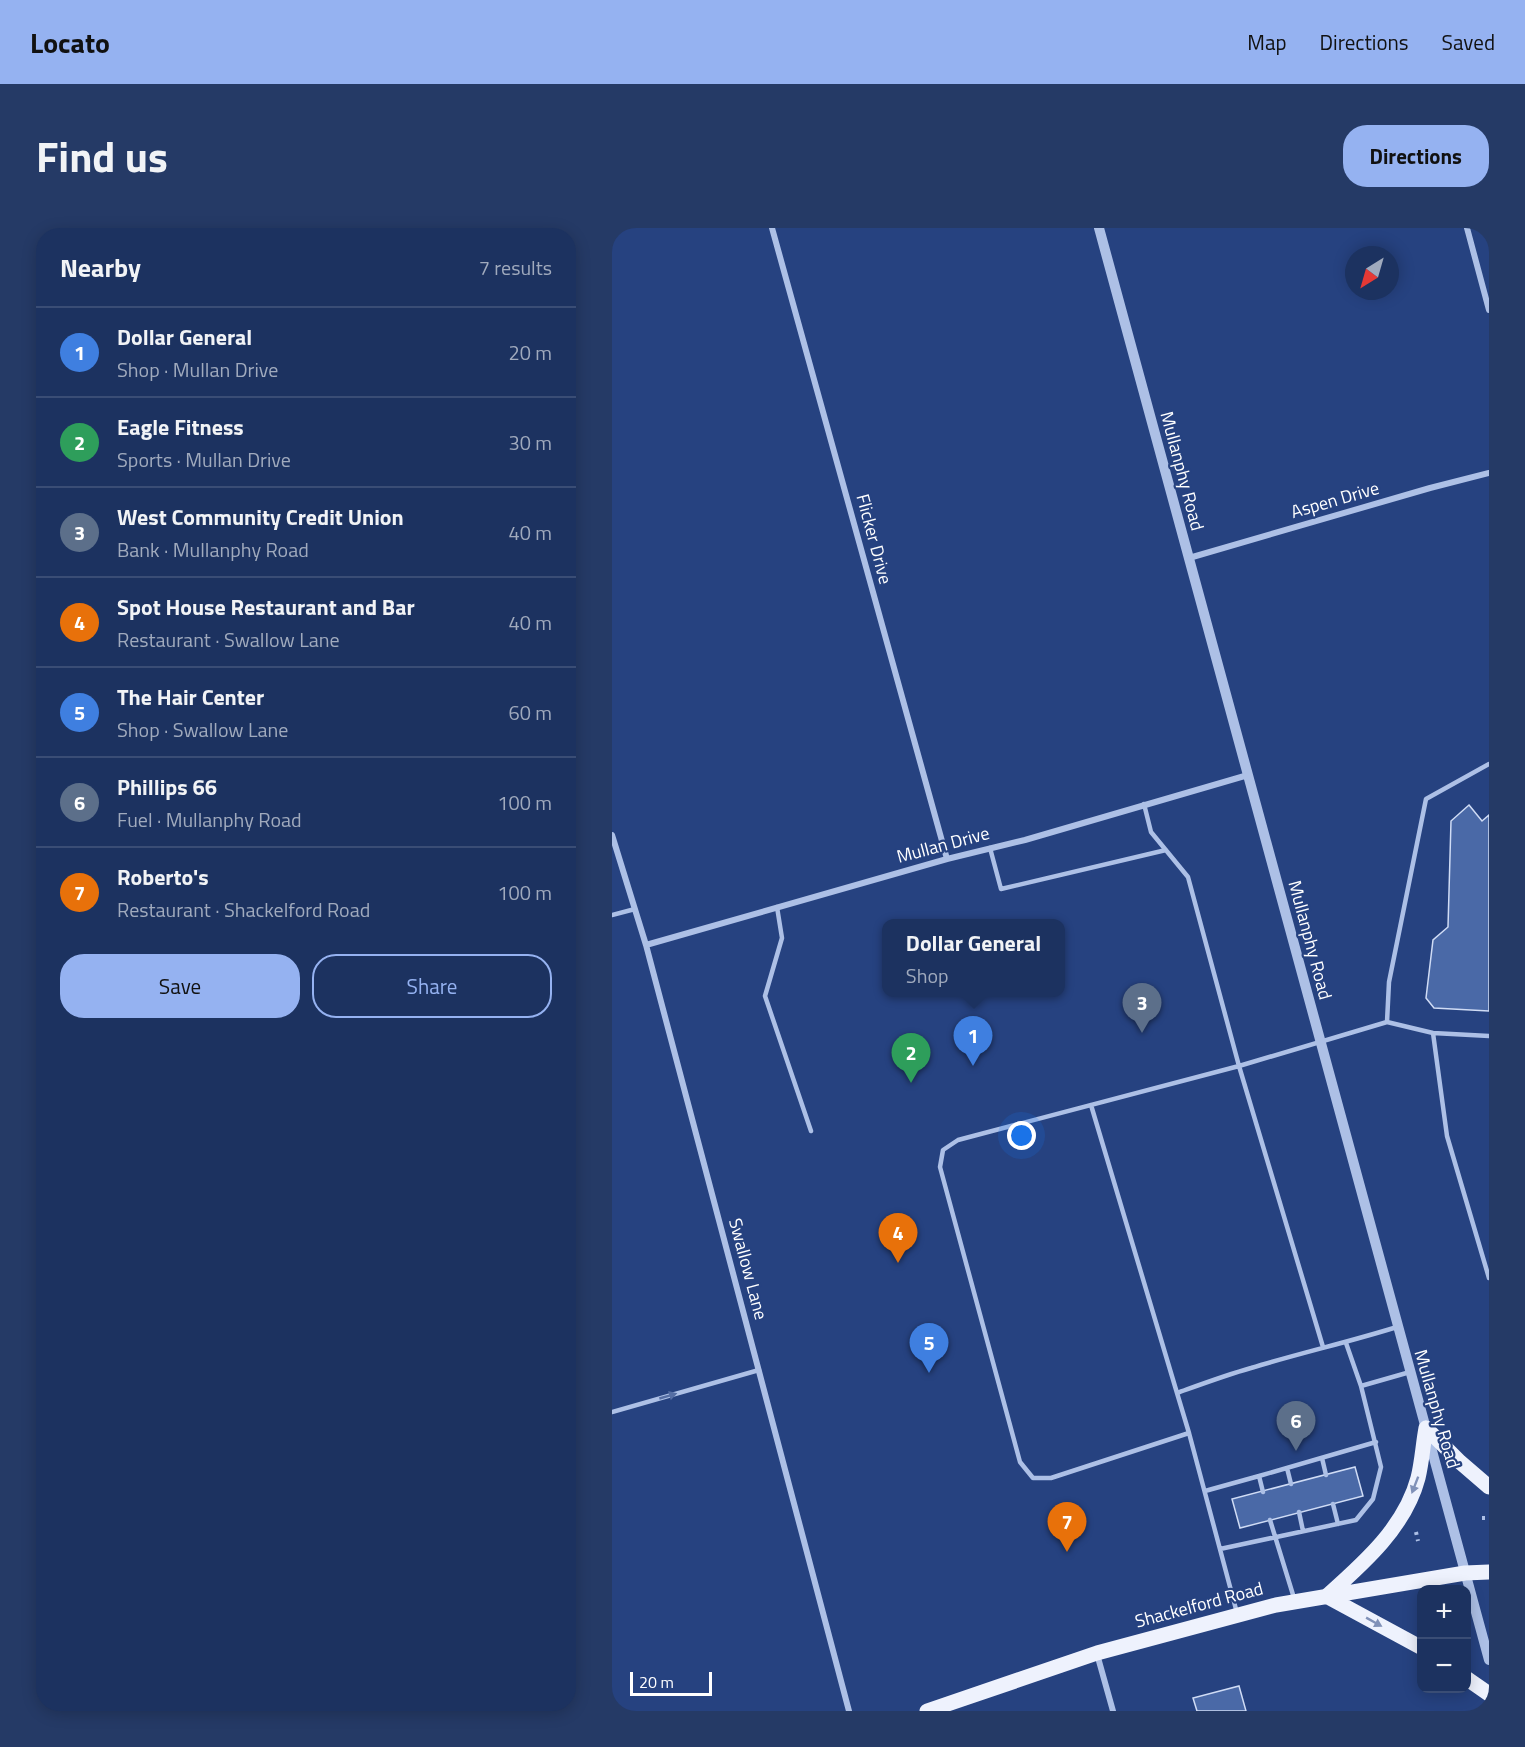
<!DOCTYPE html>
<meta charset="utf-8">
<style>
body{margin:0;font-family:"Titillium Web",sans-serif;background:#253a66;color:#f1f3f6}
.controls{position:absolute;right:18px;bottom:18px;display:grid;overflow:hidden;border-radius:12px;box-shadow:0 3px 15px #0003}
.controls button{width:54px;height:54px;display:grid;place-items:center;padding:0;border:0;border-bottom:2px solid #3a4d75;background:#1c3260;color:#f1f3f6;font:30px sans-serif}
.compass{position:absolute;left:733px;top:18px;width:54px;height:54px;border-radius:50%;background:#1c3260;box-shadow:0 3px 15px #0003;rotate:217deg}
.scale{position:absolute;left:18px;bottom:15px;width:82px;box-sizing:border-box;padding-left:6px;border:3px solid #fff;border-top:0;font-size:16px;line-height:21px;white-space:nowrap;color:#fff;-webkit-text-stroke:4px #264280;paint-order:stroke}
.you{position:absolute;left:410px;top:908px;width:21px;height:21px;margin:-15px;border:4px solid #fff;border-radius:50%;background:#1a73e8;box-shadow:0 0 0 9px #1a73e833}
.badge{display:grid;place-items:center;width:39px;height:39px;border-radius:50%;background:#95b2f1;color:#fff;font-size:20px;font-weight:700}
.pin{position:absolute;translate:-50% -50px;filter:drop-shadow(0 2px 3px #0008)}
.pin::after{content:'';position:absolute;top:32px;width:21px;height:18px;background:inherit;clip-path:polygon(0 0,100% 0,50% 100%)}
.popup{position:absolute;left:270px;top:691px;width:183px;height:78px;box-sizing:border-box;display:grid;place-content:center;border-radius:12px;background:#1c3260;filter:drop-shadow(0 2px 4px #0005);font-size:20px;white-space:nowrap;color:#a0aabd}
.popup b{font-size:22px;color:#f1f3f6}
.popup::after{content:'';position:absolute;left:50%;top:100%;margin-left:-12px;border:12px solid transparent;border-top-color:#1c3260}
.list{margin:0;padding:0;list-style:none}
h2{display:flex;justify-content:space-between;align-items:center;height:78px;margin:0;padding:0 24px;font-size:26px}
h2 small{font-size:20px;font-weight:400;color:#a0aabd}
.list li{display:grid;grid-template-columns:39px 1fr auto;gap:18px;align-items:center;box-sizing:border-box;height:90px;padding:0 24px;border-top:2px solid #3a4d75}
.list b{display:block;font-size:22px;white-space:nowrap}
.list p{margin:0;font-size:20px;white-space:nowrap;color:#a0aabd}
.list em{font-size:20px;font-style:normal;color:#a0aabd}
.actions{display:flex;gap:12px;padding:18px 24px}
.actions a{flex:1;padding:14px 0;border:2px solid #95b2f1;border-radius:24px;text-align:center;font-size:21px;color:#95b2f1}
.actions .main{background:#95b2f1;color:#111}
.map{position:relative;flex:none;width:877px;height:1483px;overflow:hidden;border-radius:24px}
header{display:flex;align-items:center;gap:36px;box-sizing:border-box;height:84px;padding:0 30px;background:#95b2f1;color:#111}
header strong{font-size:28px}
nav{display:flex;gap:33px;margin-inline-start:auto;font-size:21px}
.intro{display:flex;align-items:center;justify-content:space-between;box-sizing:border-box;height:144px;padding:0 36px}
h1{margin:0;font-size:42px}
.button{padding:15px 27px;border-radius:24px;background:#95b2f1;color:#111;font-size:21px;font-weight:700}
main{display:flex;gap:36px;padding:0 36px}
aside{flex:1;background:#1c3260;border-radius:24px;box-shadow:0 3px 15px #0003}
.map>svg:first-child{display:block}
.building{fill:#4a69a7;stroke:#d0dcf5;stroke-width:1.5}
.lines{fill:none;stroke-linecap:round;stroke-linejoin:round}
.path{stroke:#adc0e6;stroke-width:4;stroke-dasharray:3 4.5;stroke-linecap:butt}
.service{stroke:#adc0e6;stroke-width:4.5}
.minor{stroke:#adc0e6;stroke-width:6}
.tertiary{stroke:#adc0e6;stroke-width:10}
.primary{stroke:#eef2fd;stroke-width:15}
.oneway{fill:#556ea4}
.oneway2{fill:#8091b8}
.labels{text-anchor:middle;stroke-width:4.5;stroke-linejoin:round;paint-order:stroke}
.street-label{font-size:18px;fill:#fff;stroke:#264280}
</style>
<header>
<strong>Locato</strong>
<nav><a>Map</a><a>Directions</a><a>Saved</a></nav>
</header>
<div class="intro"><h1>Find us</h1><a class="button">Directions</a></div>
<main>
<aside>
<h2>Nearby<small>7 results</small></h2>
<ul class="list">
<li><span class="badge" style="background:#3f7fe0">1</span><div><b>Dollar General</b><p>Shop · Mullan Drive</p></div><em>20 m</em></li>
<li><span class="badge" style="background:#2e9e5b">2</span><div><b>Eagle Fitness</b><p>Sports · Mullan Drive</p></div><em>30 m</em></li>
<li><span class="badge" style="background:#5c6f8a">3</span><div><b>West Community Credit Union</b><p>Bank · Mullanphy Road</p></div><em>40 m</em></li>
<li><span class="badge" style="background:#e8710a">4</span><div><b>Spot House Restaurant and Bar</b><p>Restaurant · Swallow Lane</p></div><em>40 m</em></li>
<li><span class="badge" style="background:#3f7fe0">5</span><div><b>The Hair Center</b><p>Shop · Swallow Lane</p></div><em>60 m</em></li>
<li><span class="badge" style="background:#5c6f8a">6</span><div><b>Phillips 66</b><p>Fuel · Mullanphy Road</p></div><em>100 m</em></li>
<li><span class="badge" style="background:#e8710a">7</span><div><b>Roberto's</b><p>Restaurant · Shackelford Road</p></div><em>100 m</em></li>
</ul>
<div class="actions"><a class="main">Save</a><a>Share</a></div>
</aside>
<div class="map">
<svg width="877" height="1483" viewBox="0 0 877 1483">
<rect width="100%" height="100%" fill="#264280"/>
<!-- building -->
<path class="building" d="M857 577 870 593 877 587V783L822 780 814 770 821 712 836 699 839 593Z
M743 1239 751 1268 628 1300 620 1271Z
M627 1458 634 1483H585L581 1470Z"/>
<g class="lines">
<!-- path -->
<path class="path" d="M870 1290H877
M804 1304 806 1313"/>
<!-- service -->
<path class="service" d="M532 576 539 604 576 649 627 838 711 1119
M378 620 389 661 554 622
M165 679 170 710 153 768 199 903
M0 687 23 681
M775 794 777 754 814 571 877 536
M821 805 835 908 877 1050
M479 877 565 1165
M749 1158 798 1144
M0 1184 147 1142
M577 1205 565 1165C590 1156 614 1147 639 1140 688 1125 737 1114 785 1099
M710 1230 714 1247
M675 1240 679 1256
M647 1248 764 1214
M593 1263 647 1248 651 1264
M721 1276 726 1296
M687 1284 691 1303
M658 1292 682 1370
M608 1321 744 1292 761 1271 769 1239 749 1158 734 1115
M625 1385 577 1205 439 1250H421L408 1234 328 939 331 922 346 912 627 838 775 794 821 805 877 808"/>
<!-- minor -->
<path class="minor" d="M160 0 335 631
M855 0 877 82
M577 330 818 260 877 245
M0 607 34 717 237 1483
M34 717 335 631 413 612 636 547
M485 1426 501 1483"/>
<!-- tertiary -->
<path class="tertiary" d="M487 0 877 1432"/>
<!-- primary -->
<path class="primary" d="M814 1200 848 1234 877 1259
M716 1367C752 1335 793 1299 806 1250 810 1234 811 1216 814 1200
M714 1368 810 1420
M854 1450 877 1466
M315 1483 485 1425 664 1377 853 1345 877 1344"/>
</g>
<!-- one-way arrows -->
<defs><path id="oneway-solid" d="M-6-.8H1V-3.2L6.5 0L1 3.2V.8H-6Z" transform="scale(1.5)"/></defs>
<use class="oneway" href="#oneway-solid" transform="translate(56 1168) rotate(-16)"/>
<g class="oneway2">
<use href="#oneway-solid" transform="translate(803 1257) rotate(111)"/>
<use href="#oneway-solid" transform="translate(762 1394) rotate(29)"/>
</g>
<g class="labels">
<!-- street labels -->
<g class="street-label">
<text transform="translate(570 243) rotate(75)" y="6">Mullanphy Road</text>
<text transform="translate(723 272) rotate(-16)" y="6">Aspen Drive</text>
<text transform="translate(262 311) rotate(75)" y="6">Flicker Drive</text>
<text transform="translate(331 617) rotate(-15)" y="6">Mullan Drive</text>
<text transform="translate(698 712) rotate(75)" y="6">Mullanphy Road</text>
<text transform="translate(136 1041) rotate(75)" y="6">Swallow Lane</text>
<text transform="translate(825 1181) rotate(74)" y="6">Mullanphy Road</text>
<text transform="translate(587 1377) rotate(-15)" y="6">Shackelford Road</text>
</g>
</g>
</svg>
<div class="controls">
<button>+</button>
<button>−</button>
</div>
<svg class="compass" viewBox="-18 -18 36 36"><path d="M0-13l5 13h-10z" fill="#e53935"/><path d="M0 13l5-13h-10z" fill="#a0aabd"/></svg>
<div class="scale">20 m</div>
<div class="you"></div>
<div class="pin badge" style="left:361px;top:838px;background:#3f7fe0">1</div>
<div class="popup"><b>Dollar General</b>Shop</div>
<div class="pin badge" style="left:299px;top:855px;background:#2e9e5b">2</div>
<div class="pin badge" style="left:530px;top:805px;background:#5c6f8a">3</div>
<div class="pin badge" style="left:286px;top:1035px;background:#e8710a">4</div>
<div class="pin badge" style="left:317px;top:1145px;background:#3f7fe0">5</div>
<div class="pin badge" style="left:684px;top:1223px;background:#5c6f8a">6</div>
<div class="pin badge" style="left:455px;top:1324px;background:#e8710a">7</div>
</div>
</main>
